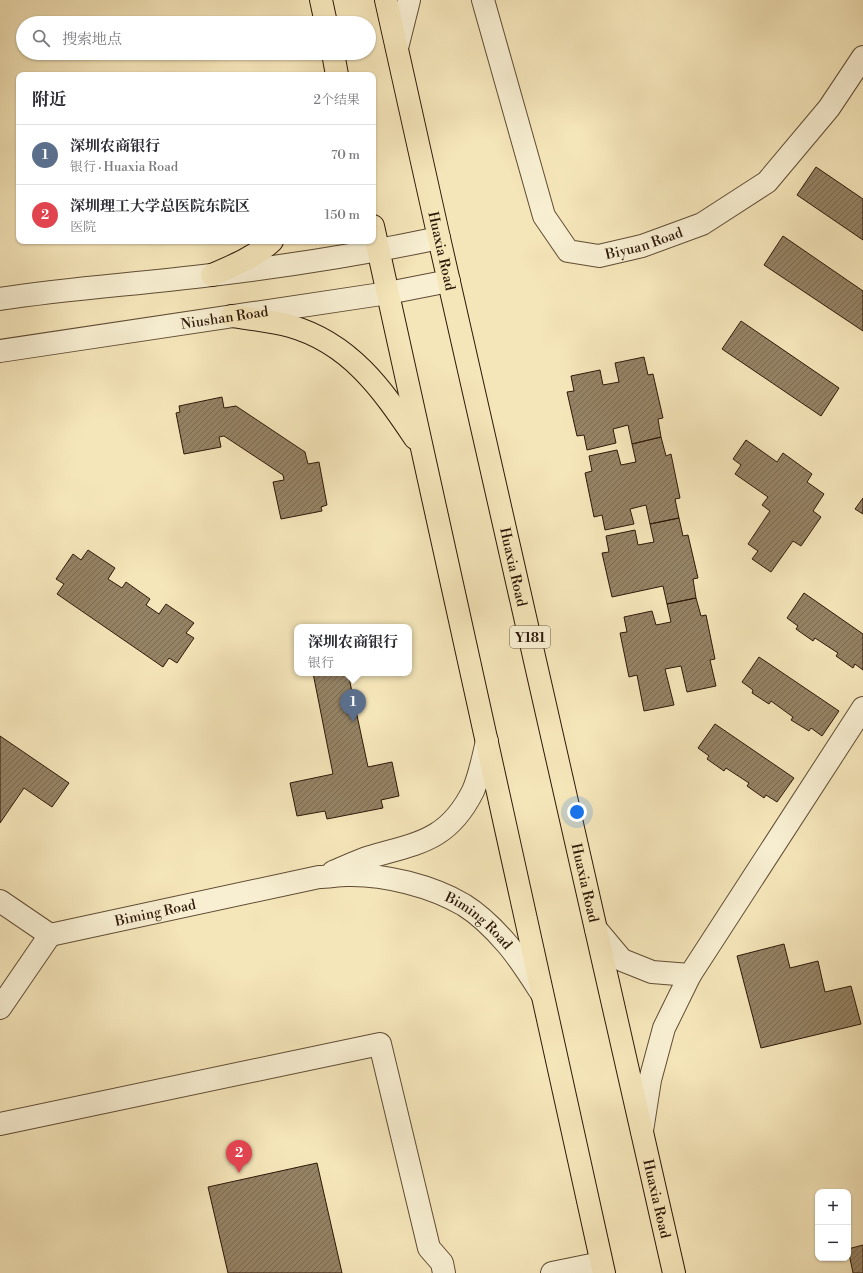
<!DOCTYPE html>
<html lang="zh">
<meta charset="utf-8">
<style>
body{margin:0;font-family:"Libre Bodoni","Noto Serif SC",serif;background:#f2f2f3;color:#2b2b33}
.controls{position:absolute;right:12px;bottom:12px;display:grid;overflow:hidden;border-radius:8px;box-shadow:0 1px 3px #0004}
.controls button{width:36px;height:36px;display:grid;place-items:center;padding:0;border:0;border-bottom:1px solid #e1e1e2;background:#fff;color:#2b2b33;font:20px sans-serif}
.you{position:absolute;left:577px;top:812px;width:14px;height:14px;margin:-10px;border:3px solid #fff;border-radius:50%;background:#1a73e8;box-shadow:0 0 0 6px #1a73e833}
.badge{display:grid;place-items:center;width:26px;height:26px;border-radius:50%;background:#8f2418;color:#fff;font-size:13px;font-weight:700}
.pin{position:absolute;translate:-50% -33px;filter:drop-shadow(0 1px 2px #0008)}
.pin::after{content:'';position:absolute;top:21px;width:14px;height:12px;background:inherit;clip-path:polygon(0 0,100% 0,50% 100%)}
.popup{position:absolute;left:294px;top:624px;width:118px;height:52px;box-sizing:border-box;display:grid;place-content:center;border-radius:8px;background:#fff;filter:drop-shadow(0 1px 3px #0005);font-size:13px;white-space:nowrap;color:#7c7c81}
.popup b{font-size:15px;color:#2b2b33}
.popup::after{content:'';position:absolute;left:50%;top:100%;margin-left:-8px;border:8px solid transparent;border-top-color:#fff}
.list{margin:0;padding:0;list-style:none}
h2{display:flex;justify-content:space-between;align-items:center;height:52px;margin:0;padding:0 16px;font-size:17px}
h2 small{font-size:13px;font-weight:400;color:#7c7c81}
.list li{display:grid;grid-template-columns:26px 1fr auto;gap:12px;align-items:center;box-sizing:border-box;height:60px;padding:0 16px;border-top:1px solid #e1e1e2}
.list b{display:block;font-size:15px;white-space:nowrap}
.list p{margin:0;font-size:13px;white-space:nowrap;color:#7c7c81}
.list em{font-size:13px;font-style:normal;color:#7c7c81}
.icon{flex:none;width:22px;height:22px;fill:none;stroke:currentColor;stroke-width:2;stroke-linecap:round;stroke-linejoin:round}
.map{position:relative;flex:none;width:863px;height:1273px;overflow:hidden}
.search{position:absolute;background:#fff;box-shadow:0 1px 3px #0004;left:16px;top:16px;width:360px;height:44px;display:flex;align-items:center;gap:10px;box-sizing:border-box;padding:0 14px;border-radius:22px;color:#7c7c81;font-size:15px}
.panel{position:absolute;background:#fff;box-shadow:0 1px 3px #0004;left:16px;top:72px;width:360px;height:172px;border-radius:8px}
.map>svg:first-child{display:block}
.building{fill:url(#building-hatch);stroke:#2e1808}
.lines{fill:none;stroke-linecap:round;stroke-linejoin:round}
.minor-casing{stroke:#604c34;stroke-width:24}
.major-casing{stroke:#2e1808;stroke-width:24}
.minor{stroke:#f8efd2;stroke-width:22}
.major{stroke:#f5e6ba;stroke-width:22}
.labels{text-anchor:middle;stroke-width:3;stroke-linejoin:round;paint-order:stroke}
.shield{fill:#f8efd2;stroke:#6b5845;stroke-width:1}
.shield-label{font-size:13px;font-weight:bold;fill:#2e1808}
.street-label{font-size:14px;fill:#2e1808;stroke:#f8efd2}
</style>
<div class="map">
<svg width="863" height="1273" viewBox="0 0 863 1273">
<defs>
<pattern id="building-hatch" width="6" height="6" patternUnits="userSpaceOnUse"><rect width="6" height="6" fill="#958365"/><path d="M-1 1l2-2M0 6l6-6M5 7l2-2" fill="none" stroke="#7a6a51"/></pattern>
</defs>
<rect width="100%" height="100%" fill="#f5e6ba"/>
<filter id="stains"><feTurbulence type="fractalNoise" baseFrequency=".005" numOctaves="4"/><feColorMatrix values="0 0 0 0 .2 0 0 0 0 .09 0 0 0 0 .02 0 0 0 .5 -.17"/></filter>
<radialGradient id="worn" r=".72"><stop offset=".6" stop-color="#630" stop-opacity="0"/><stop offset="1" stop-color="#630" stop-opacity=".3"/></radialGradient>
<!-- building -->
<path class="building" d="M816 167 863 199V240L797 195Z
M783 236 863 291V331L764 265Z
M741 321 839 388 821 416 722 349Z
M644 357 648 375 653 374 663 418 658 419 661 437 632 444 628 425 613 429 616 443 587 450 584 435 577 436 567 392 574 391 571 376 600 370 603 385 619 382 615 363Z
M222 397 224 408 236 406 305 452 308 464 319 462 327 505 321 507 322 511 281 519 273 482 284 480 283 475 224 436 219 437 221 447 184 454 176 413 180 412 179 406Z
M661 437 666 456 671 454 680 498 675 499 679 518 650 524 646 505 630 509 634 524 605 530 602 515 594 517 585 473 592 471 589 456 617 450 621 465 636 462 632 444Z
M746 440 777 462 783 453 812 474 807 482 824 494 813 511 821 517 801 546 793 541 771 572 752 559 758 551 748 544 770 511 762 505 768 497 735 474 741 465 733 459Z
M863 498V514L855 509Z
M679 518 683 536 688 535 698 578 693 579 696 598 667 604 663 586 612 597 602 553 609 552 606 536 635 530 638 545 654 542 650 524Z
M88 550 115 568 108 579 122 588 126 582 150 599 146 605 159 614 166 604 194 623 186 633 194 638 177 663 169 658 163 667 57 594 64 584 56 579 73 554 81 560Z
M804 593 863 634V670L855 664 853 668 836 656 838 653 815 638 813 641 796 629 798 626 787 618Z
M696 598 701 616 706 615 715 659 710 660 716 686 687 692 681 666 665 669 674 705 644 711 637 675 629 677 620 633 627 632 624 617 652 611 656 625 671 622 667 604Z
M759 657 839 711 822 736 811 728 809 731 791 720 793 717 771 701 769 704 752 693 753 690 742 682Z
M313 673H348L368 767 392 762 399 796 381 800 383 808 327 819 325 811 297 816 290 783 333 774Z
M715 724 794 778 777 802 766 795 764 798 747 786 749 783 726 768 724 771 707 759 709 756 698 748Z
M0 736 69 783 52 807 24 788 0 823Z
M784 944 790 968 818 961 825 992 851 986 861 1024 761 1048 737 956Z
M317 1163 342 1273H228L208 1187Z
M863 1245V1273H853L848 1249Z"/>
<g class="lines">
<!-- minor casing -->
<g class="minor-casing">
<g id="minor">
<path id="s1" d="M483 0 544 216 568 251 599 256 642 246 702 224 767 182 829 108 863 57"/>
<path d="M397 48 409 0"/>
<path d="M0 299C70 288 141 284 211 275 287 266 364 254 439 238"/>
<path id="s2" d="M0 351 388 293 449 281"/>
<path d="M333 872C345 867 358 861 370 857 418 843 448 841 473 791 480 775 483 758 487 741"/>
<path id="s3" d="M0 901 50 935 319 877C328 877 338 875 347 875 384 874 432 886 464 905 480 915 495 930 507 944 520 959 531 977 542 994"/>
<path d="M596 929 622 960 652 972 690 975 863 708"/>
<path d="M0 1008 50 935"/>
<path d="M0 1124 380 1044 429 1248 442 1263 444 1273"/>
<path d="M642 1131 650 1080 664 1028 690 975"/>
<path d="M552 1273 601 1263"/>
</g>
</g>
<!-- major casing -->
<g class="major-casing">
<g id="major">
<path d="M321 0 326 23"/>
<path id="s4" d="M386 0 439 238 674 1273"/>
<path d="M333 53 337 75"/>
<path d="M373 226 604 1273"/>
<path d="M212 275C233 266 255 257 272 241"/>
<path d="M232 316C251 319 272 321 290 326 350 343 382 389 415 438"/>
</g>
</g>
<!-- minor -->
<use href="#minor" class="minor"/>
<!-- major -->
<use href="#major" class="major"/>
</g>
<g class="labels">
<!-- shield labels -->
<rect class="shield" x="510" y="626" width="40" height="22" rx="3"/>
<g class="shield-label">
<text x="530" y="642">Y181</text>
</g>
<!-- street labels -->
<g class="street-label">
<text dy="5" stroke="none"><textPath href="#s1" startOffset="345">Biyuan Road</textPath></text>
<text dy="5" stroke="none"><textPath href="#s4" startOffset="257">Huaxia Road</textPath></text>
<text dy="5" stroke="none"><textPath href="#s2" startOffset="227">Niushan Road</textPath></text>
<text dy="5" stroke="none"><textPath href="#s4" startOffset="581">Huaxia Road</textPath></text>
<text dy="5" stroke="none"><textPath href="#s4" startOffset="905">Huaxia Road</textPath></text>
<text dy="5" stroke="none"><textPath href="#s3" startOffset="168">Biming Road</textPath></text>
<text dy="5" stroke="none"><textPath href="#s3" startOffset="507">Biming Road</textPath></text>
<text dy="5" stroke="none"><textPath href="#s4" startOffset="1229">Huaxia Road</textPath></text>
</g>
</g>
<rect width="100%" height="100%" filter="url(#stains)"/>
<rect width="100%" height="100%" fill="url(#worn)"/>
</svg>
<div class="controls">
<button>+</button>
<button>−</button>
</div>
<div class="you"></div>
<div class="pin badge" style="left:353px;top:722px;background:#5c6f8a">1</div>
<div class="popup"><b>深圳农商银行</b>银行</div>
<div class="pin badge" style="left:239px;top:1173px;background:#e0444e">2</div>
<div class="search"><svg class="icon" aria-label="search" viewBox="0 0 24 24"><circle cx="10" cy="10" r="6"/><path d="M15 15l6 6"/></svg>搜索地点</div>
<section class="panel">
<h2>附近<small>2个结果</small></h2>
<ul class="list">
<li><span class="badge" style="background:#5c6f8a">1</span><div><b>深圳农商银行</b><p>银行 · Huaxia Road</p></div><em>70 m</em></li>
<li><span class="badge" style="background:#e0444e">2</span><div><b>深圳理工大学总医院东院区</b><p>医院</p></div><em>150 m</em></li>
</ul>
</section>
</div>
